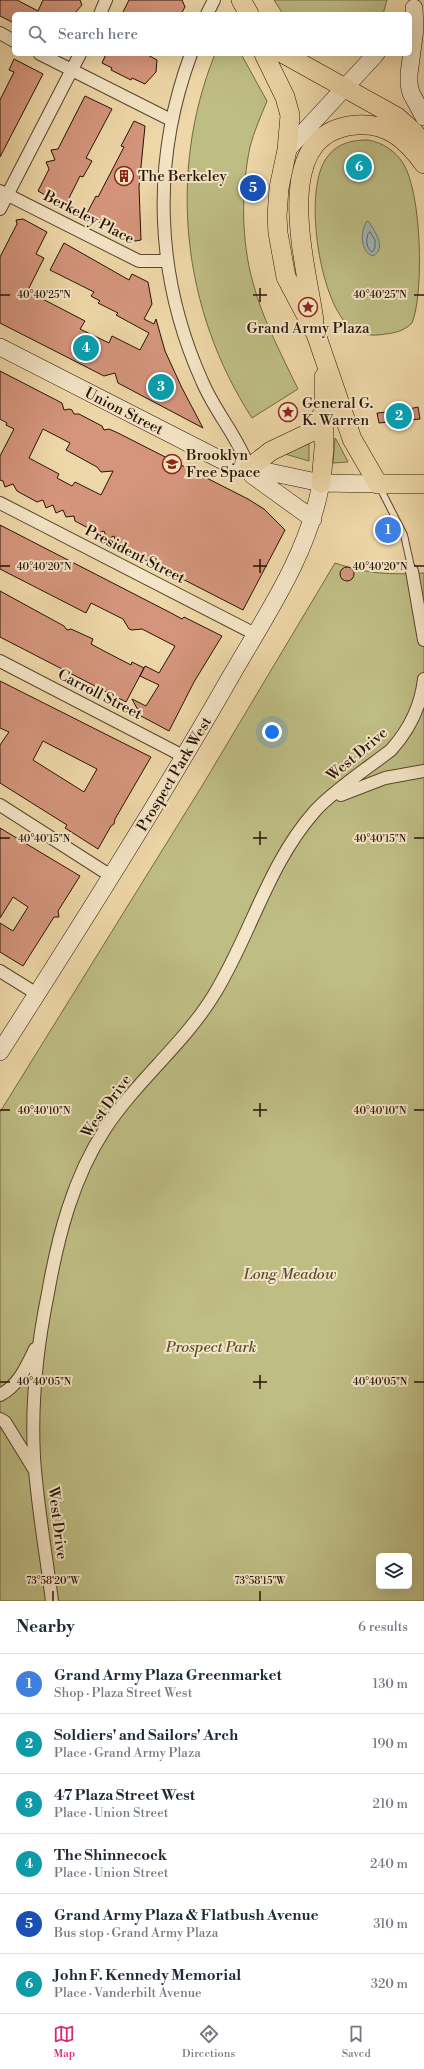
<!DOCTYPE html>
<meta charset="utf-8">
<style>
body{margin:0;font-family:"Libre Bodoni",serif;background:#f2f2f3;color:#1f2937}
.controls{position:absolute;right:12px;bottom:12px;display:grid;overflow:hidden;border-radius:6px;box-shadow:0 4px 16px #0002}
.controls button{width:36px;height:36px;display:grid;place-items:center;padding:0;border:0;border-bottom:1px solid #e0e1e3;background:#fff;color:#1f2937;font:20px sans-serif}
.you{position:absolute;left:272px;top:732px;width:14px;height:14px;margin:-10px;border:3px solid #fff;border-radius:50%;background:#1a73e8;box-shadow:0 0 0 6px #1a73e833}
.badge{display:grid;place-items:center;width:26px;height:26px;border-radius:50%;background:#db2777;color:#fff;font-size:13px;font-weight:700}
.pin{position:absolute;translate:-50% -50%;border:2px solid #fff;box-shadow:0 1px 4px #0006}
.list{margin:0;padding:0;list-style:none}
h2{display:flex;justify-content:space-between;align-items:center;height:52px;margin:0;padding:0 16px;font-size:17px}
h2 small{font-size:13px;font-weight:400;color:#747a83}
.list li{display:grid;grid-template-columns:26px 1fr auto;gap:12px;align-items:center;box-sizing:border-box;height:60px;padding:0 16px;border-top:1px solid #e0e1e3}
.list b{display:block;font-size:15px;white-space:nowrap}
.list p{margin:0;font-size:13px;white-space:nowrap;color:#747a83}
.list em{font-size:13px;font-style:normal;color:#747a83}
.icon{flex:none;width:22px;height:22px;fill:none;stroke:currentColor;stroke-width:2;stroke-linecap:round;stroke-linejoin:round}
.map{position:relative;flex:none;width:424px;height:1601px;overflow:hidden}
.search{position:absolute;background:#fff;box-shadow:0 4px 16px #0002;left:12px;right:12px;top:12px;height:44px;display:flex;align-items:center;gap:10px;box-sizing:border-box;padding:0 14px;border-radius:6px;color:#747a83;font-size:15px}
.sheet{height:412px;background:#fff}
nav{display:flex;justify-content:space-around;align-items:center;box-sizing:border-box;height:56px;border-top:1px solid #e0e1e3;background:#fff;font-size:11px;color:#747a83}
nav a{display:grid;justify-items:center;gap:2px}
nav .on{color:#db2777}
.map>svg:first-child{display:block}
.green{fill:#bebd84;stroke:#726844;fill-rule:evenodd}
.water{fill:#a1b6b5;stroke:#70756f}
.lines{fill:none;stroke-linecap:round;stroke-linejoin:round}
.shore{stroke:#64645d;stroke-width:1}
.building{fill:#d4957c;stroke:#271305;fill-rule:evenodd}
.lane-casing{stroke:#59442e;stroke-width:8}
.street-casing{stroke:#59442e;stroke-width:14}
.secondary-casing{stroke:#271305;stroke-width:18}
.primary-casing{stroke:#271305;stroke-width:20}
.lane{stroke:#f4e5c6;stroke-width:6}
.street{stroke:#f4e5c6;stroke-width:12}
.secondary{stroke:#f4e5c6;stroke-width:17}
.primary{stroke:#eed7a8;stroke-width:19}
.ticks{fill:none;stroke:#271305;stroke-width:1.5}
.labels{text-anchor:middle;stroke-width:4;stroke-linejoin:round;paint-order:stroke}
.poi-label{font-size:15px;fill:#271305;stroke:#f4e5c6;text-anchor:start}
.street-label{font-size:15px;fill:#271305;stroke:#f4e5c6}
.park-label{font-size:15px;font-style:italic;fill:#5c4e31;stroke:#f4e5c6}
.ticks-label{font-size:10px;text-anchor:middle;fill:#271305;stroke:#f4e5c6;stroke-width:4;stroke-linejoin:round;paint-order:stroke}
</style>
<div class="map">
<svg width="424" height="1601" viewBox="0 0 424 1601">
<rect width="100%" height="100%" fill="#eed7a8"/>
<filter id="stains"><feTurbulence type="fractalNoise" baseFrequency=".005" numOctaves="4"/><feColorMatrix values="0 0 0 0 .2 0 0 0 0 .09 0 0 0 0 .02 0 0 0 .5 -.17"/></filter>
<radialGradient id="worn" r=".72"><stop offset=".6" stop-color="#630" stop-opacity="0"/><stop offset="1" stop-color="#630" stop-opacity=".3"/></radialGradient>
<!-- green -->
<path class="green" d="M274 0H387L383 14H283Z
M215 54H241L267 101C261 116 254 131 250 147 241 190 241 240 253 283 263 320 281 354 298 389L252 418C182 310 167 173 215 54Z
M368 140C383 143 394 150 403 163 422 193 424 294 412 323 404 331 395 333 385 334 371 337 358 334 348 325 319 299 302 187 328 156 338 143 352 140 368 140Z
M335 438 336 439 348 462 333 463Z
M309 444V461L285 454 286 452Z
M335 563C367 574 391 575 424 573V1601H0V1112L202 786ZM379 1556H409V1586H379Z"/>
<!-- water -->
<path class="water" d="M367 221 369 222C375 232 387 248 373 256 360 252 360 231 367 221Z"/>
<g class="lines">
<!-- shore -->
<path class="shore" d="M370 232 375 240V248L372 252C366 248 366 240 368 234Z"/>
</g>
<!-- building -->
<path class="building" d="M0 0H17L38 11 43 0H80L82 5 74 14H14V23L0 16Z
M129 0H182L185 7 181 14H122Z
M106 54H146L157 60 156 72 145 84 132 78 131 80 111 70 112 68 102 63Z
M14 59 43 74 0 157V100L14 72 9 70Z
M85 96 112 109 86 158 92 161 83 177 80 176 65 206 38 191 49 169 46 162 55 160 51 150 58 149Z
M134 121 145 126 139 187 141 240 135 241 86 215 96 196 98 197 124 147 121 146Z
M23 219 47 232 36 254 44 258 29 288 35 291 33 294 85 321 80 329 109 343 112 336 140 350 149 333 116 315 118 313 98 303 100 301 91 296 94 292 50 270 64 243 129 280 132 274 148 282 152 304 144 319 154 324 156 319 165 351 182 388 203 428 118 383 115 373 104 376 0 323V257L17 224 16 220Z
M0 371 62 403 64 410 69 409 72 410 74 414H79L102 426 104 430 109 429 118 433 248 499 264 509 285 530 243 610 124 549 125 547 116 542 114 536 107 539 104 531 96 534 93 525 88 528 75 521 74 516 66 517 63 510 56 513 53 505 46 508 43 500 37 502 17 491 13 484 5 487 3 481 0 480V456L14 429 6 425 7 423 0 419ZM43 429 70 443 66 450 97 467 101 472 113 471 101 495 75 482 72 486 57 478 59 474 29 458Z
M418 407 420 419 379 423 377 413 400 411Z
M0 525 173 614 182 619 184 617 222 636 194 682 169 731 141 716 132 699 146 706 159 685 140 676 145 666 159 673 175 646 142 629 132 630 129 629 123 619 91 603 86 613 0 569Z
M340 574a7 7 0 1 1 14 0a7 7 0 1 1-14 0Z
M0 591 64 626 67 630 71 629 93 639 91 644 104 651 131 665 132 662 144 668 126 702 0 637Z
M0 681 151 757 115 819 114 824 111 826 98 849 65 828 67 825 0 783V745L9 732 0 728ZM43 741 97 769 84 792 33 760Z
M0 828 80 876 58 911 59 917H54L23 966 0 952V923L13 931 28 907 13 897 0 918Z"/>
<g class="lines">
<!-- lane casing -->
<g class="lane-casing">
<path id="lane" d="M380 488 404 535 412 571"/>
</g>
<!-- street casing -->
<g class="street-casing">
<path id="street" d="M100 14 106 0
M207 14 214 0
M0 33 14 41
M40 54 171 120
M191 54C151 162 155 276 202 381 215 412 238 437 249 468
M0 191 139 261H166
M0 209 80 54
M0 503 255 634
M412 571 424 640
M0 661 185 757
M341 795 385 778 424 771
M0 805 111 876
M0 971 37 994
M0 1395C19 1385 26 1367 35 1349
M0 1419 5 1422 34 1469
M52 1601C46 1553 37 1505 34 1457 31 1401 37 1347 48 1293 58 1236 73 1178 105 1129 137 1080 185 1043 215 993 251 934 268 864 315 811 334 790 368 768 391 750 409 730 421 706 424 679"/>
</g>
<!-- secondary casing -->
<g class="secondary-casing">
<path id="secondary" d="M414 8 415 29 409 74V84L411 93 424 117
M287 150 376 54
M0 347 227 463 321 483 378 484
M250 469 252 475 313 519
M0 1052C79 928 158 804 231 676 266 615 309 553 321 483"/>
</g>
<!-- primary casing -->
<g class="primary-casing">
<path id="primary" d="M241 0 249 14
M264 54 285 97 290 115 287 150 279 188 277 216 278 233 286 277 316 334 352 439 378 484H424
M284 54 397 117 414 132 424 146
M314 321C307 266 266 131 357 125 388 123 407 140 424 164
M249 468 271 451 311 432 324 412
M321 483 324 448V377"/>
</g>
<!-- lane -->
<use href="#lane" class="lane"/>
<!-- street -->
<use href="#street" class="street"/>
<!-- secondary -->
<use href="#secondary" class="secondary"/>
<!-- primary -->
<use href="#primary" class="primary"/>
</g>
<!-- ticks -->
<path class="ticks" d="M260 288V302M0 295H10M253 295H267M414 295H424M260 559V573M0 566H10M253 566H267M414 566H424M260 831V845M0 838H10M253 838H267M414 838H424M260 1103V1117M0 1110H10M253 1110H267M414 1110H424M260 1375V1389M0 1382H10M253 1382H267M414 1382H424M53 1591V1601M260 1591V1601"/>
<!-- icons -->
<defs>
<g id="building-ring" transform="scale(1)"><circle r="9.5" fill="#f4e5c6" stroke="#8f2418" stroke-width="1.5"/><path d="M-4-6H4V6H1V3H-1V6H-4ZM-2.5-4.3h1.7v1.8h-1.7ZM.8-4.3h1.7v1.8H.8ZM-2.5-1h1.7V.8h-1.7ZM.8-1h1.7V.8H.8Z" fill="#8f2418"/></g>
<g id="sight-ring" transform="scale(1)"><circle r="9.5" fill="#f4e5c6" stroke="#8f2418" stroke-width="1.5"/><path d="M0-6L1.8-2.2L6-1.7L2.9 1.2L3.7 5.4L0 3.3L-3.7 5.4L-2.9 1.2L-6-1.7L-1.8-2.2Z" fill="#8f2418"/></g>
<g id="school-ring" transform="scale(1)"><circle r="9.5" fill="#f4e5c6" stroke="#8f2418" stroke-width="1.5"/><path d="M0-5L7-2L0 1L-7-2ZM-4 1L0 2.5L4 1V4Q0 6-4 4Z" fill="#8f2418"/></g>
</defs>
<g fill-rule="evenodd">
<use href="#building-ring" x="124" y="176"/>
<use href="#sight-ring" x="308" y="307"/>
<use href="#sight-ring" x="288" y="412"/>
<use href="#school-ring" x="172" y="464"/>
</g>
<g class="labels">
<!-- poi labels -->
<g class="poi-label">
<text x="138" y="181">The Berkeley</text>
<text x="308" y="333" text-anchor="middle">Grand Army Plaza</text>
<text x="302" y="408">General G.<tspan x="302" dy="17">K. Warren</tspan></text>
<text x="186" y="460">Brooklyn<tspan x="186" dy="17">Free Space</tspan></text>
</g>
<!-- street labels -->
<g class="street-label">
<text transform="translate(89 217) rotate(27)" y="5">Berkeley Place</text>
<text transform="translate(124 411) rotate(27)" y="5">Union Street</text>
<text transform="translate(135 554) rotate(27)" y="5">President Street</text>
<text transform="translate(100 694) rotate(27)" y="5">Carroll Street</text>
<text transform="translate(357 754) rotate(-40)" y="5">West Drive</text>
<text transform="translate(174 774) rotate(-59)" y="5">Prospect Park West</text>
<text transform="translate(106 1106) rotate(-54)" y="5">West Drive</text>
<text transform="translate(58 1523) rotate(83)" y="5">West Drive</text>
</g>
<!-- park labels -->
<g class="park-label">
<text x="290" y="1279">Long Meadow</text>
<text x="211" y="1352">Prospect Park</text>
</g>
</g>
<g class="ticks-label">
<text x="44" y="298">40°40'25"N</text>
<text x="380" y="298">40°40'25"N</text>
<text x="44" y="570">40°40'20"N</text>
<text x="380" y="570">40°40'20"N</text>
<text x="44" y="842">40°40'15"N</text>
<text x="380" y="842">40°40'15"N</text>
<text x="44" y="1114">40°40'10"N</text>
<text x="380" y="1114">40°40'10"N</text>
<text x="44" y="1385">40°40'05"N</text>
<text x="380" y="1385">40°40'05"N</text>
<text x="53" y="1584">73°58'20"W</text>
<text x="260" y="1584">73°58'15"W</text>
</g>
<rect width="100%" height="100%" filter="url(#stains)"/>
<rect width="100%" height="100%" fill="url(#worn)"/>
</svg>
<div class="controls">
<button><svg class="icon" aria-label="layers" viewBox="0 0 24 24"><path d="M12 4l9 5-9 5-9-5zM3 14l9 5 9-5"/></svg></button>
</div>
<div class="you"></div>
<div class="pin badge" style="left:388px;top:530px;background:#3f7fe0">1</div>
<div class="pin badge" style="left:399px;top:416px;background:#0f9aa8">2</div>
<div class="pin badge" style="left:161px;top:387px;background:#0f9aa8">3</div>
<div class="pin badge" style="left:86px;top:348px;background:#0f9aa8">4</div>
<div class="pin badge" style="left:253px;top:188px;background:#1a4fb4">5</div>
<div class="pin badge" style="left:359px;top:167px;background:#0f9aa8">6</div>
<div class="search"><svg class="icon" aria-label="search" viewBox="0 0 24 24"><circle cx="10" cy="10" r="6"/><path d="M15 15l6 6"/></svg>Search here</div>
</div>
<section class="sheet">
<h2>Nearby<small>6 results</small></h2>
<ul class="list">
<li><span class="badge" style="background:#3f7fe0">1</span><div><b>Grand Army Plaza Greenmarket</b><p>Shop · Plaza Street West</p></div><em>130 m</em></li>
<li><span class="badge" style="background:#0f9aa8">2</span><div><b>Soldiers' and Sailors' Arch</b><p>Place · Grand Army Plaza</p></div><em>190 m</em></li>
<li><span class="badge" style="background:#0f9aa8">3</span><div><b>47 Plaza Street West</b><p>Place · Union Street</p></div><em>210 m</em></li>
<li><span class="badge" style="background:#0f9aa8">4</span><div><b>The Shinnecock</b><p>Place · Union Street</p></div><em>240 m</em></li>
<li><span class="badge" style="background:#1a4fb4">5</span><div><b>Grand Army Plaza &amp; Flatbush Avenue</b><p>Bus stop · Grand Army Plaza</p></div><em>310 m</em></li>
<li><span class="badge" style="background:#0f9aa8">6</span><div><b>John F. Kennedy Memorial</b><p>Place · Vanderbilt Avenue</p></div><em>320 m</em></li>
</ul>
</section>
<nav>
<a class="on"><svg class="icon" aria-label="map" viewBox="0 0 24 24"><path d="M3 6l6-2 6 2 6-2v14l-6 2-6-2-6 2zM9 4v14M15 6v14"/></svg>Map</a>
<a><svg class="icon" aria-label="directions" viewBox="0 0 24 24"><path d="M12 3l9 9-9 9-9-9zM9 14v-3h6M13 9l2 2-2 2"/></svg>Directions</a>
<a><svg class="icon" aria-label="saved" viewBox="0 0 24 24"><path d="M7 4h10v16l-5-4-5 4z"/></svg>Saved</a>
</nav>
